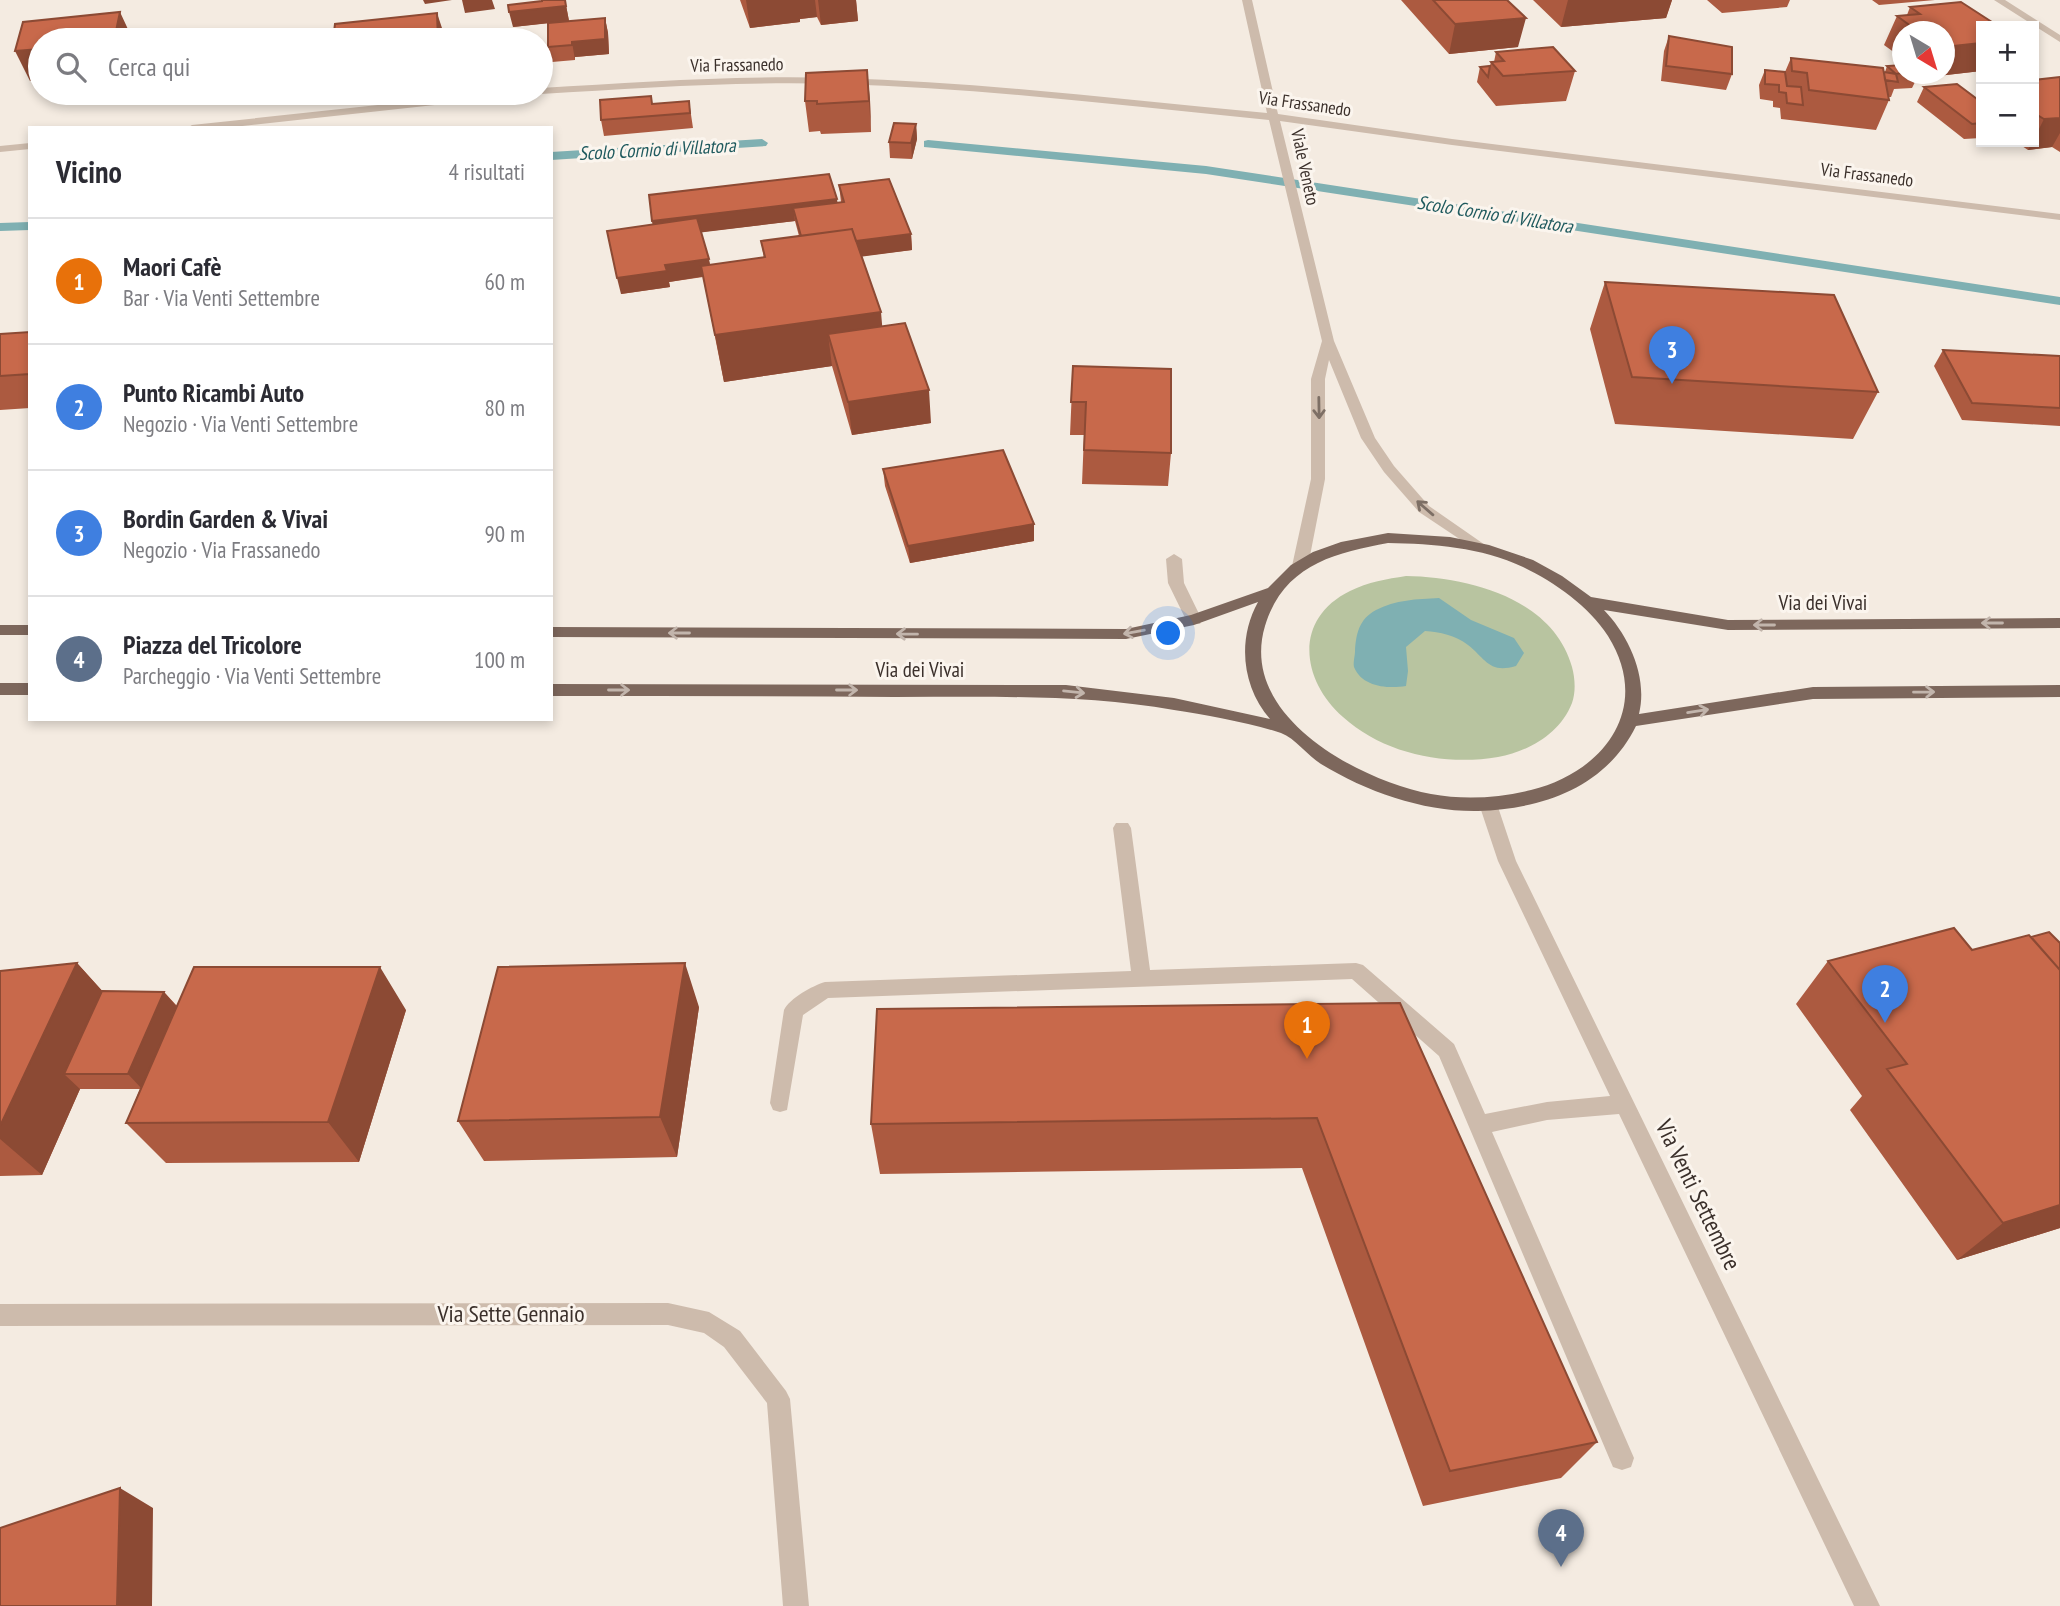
<!DOCTYPE html>
<html lang="it">
<meta charset="utf-8">
<style>
body{margin:0;font-family:"PT Sans Narrow",sans-serif;background:#f7f7f7;color:#2b2b33}
.controls{position:absolute;right:21px;top:21px;display:grid;overflow:hidden;border-radius:0px;box-shadow:0 4px 10px #0003}
.controls button{width:63px;height:63px;display:grid;place-items:center;padding:0;border:0;border-bottom:2px solid #e1e1e2;background:#fff;color:#2b2b33;font:35px sans-serif}
.compass{position:absolute;left:1892px;top:21px;width:63px;height:63px;border-radius:50%;background:#fff;box-shadow:0 4px 10px #0003;rotate:142deg}
.you{position:absolute;left:1169px;top:634px;width:24px;height:24px;margin:-18px;border:5px solid #fff;border-radius:50%;background:#1a73e8;box-shadow:0 0 0 10px #1a73e833}
.badge{display:grid;place-items:center;width:46px;height:46px;border-radius:50%;background:#111827;color:#fff;font-size:23px;font-weight:700}
.pin{position:absolute;translate:-50% -58px;filter:drop-shadow(0 2px 4px #0008)}
.pin::after{content:'';position:absolute;top:37px;width:24px;height:21px;background:inherit;clip-path:polygon(0 0,100% 0,50% 100%)}
.list{margin:0;padding:0;list-style:none}
h2{display:flex;justify-content:space-between;align-items:center;height:91px;margin:0;padding:0 28px;font-size:30px}
h2 small{font-size:23px;font-weight:400;color:#7c7c81}
.list li{display:grid;grid-template-columns:46px 1fr auto;gap:21px;align-items:center;box-sizing:border-box;height:126px;padding:0 28px;border-top:2px solid #e1e1e2}
.list b{display:block;font-size:26px;white-space:nowrap}
.list p{margin:0;font-size:23px;white-space:nowrap;color:#7c7c81}
.list em{font-size:23px;font-style:normal;color:#7c7c81}
.icon{flex:none;width:38px;height:38px;fill:none;stroke:currentColor;stroke-width:2;stroke-linecap:round;stroke-linejoin:round}
.map{position:relative;flex:none;width:2060px;height:1606px;overflow:hidden}
.search{position:absolute;background:#fff;box-shadow:0 4px 10px #0003;left:28px;top:28px;width:525px;height:77px;display:flex;align-items:center;gap:18px;box-sizing:border-box;padding:0 24px;border-radius:38px;color:#7c7c81;font-size:26px}
.panel{position:absolute;background:#fff;box-shadow:0 4px 10px #0003;left:28px;top:126px;width:525px;height:595px;border-radius:0px}
.map>svg:first-child{display:block}
.green{fill:#b8c4a0}
.water{fill:#7fb0b2}
.lines{fill:none;stroke-linecap:round;stroke-linejoin:round}
.stream{fill:#7fb0b2;fill-rule:evenodd}
.minor{fill:#cdbbac;fill-rule:evenodd}
.major{fill:#7d675c;fill-rule:evenodd}
.wall{fill:#ac5a40;fill-rule:evenodd}
.shaded-wall{fill:#8c4a34}
.building{fill:#c8694b;stroke:#8c4a34;stroke-width:2}
.oneway{stroke:#7d6f65}
.oneway2{stroke:#c2b5ac}
.labels{text-anchor:middle;stroke-width:6;stroke-linejoin:round;paint-order:stroke}
.far-street-label{font-size:18px;fill:#3b302b;stroke:#fbf5ee}
.far-water-label{font-size:19px;font-style:italic;fill:#1f5a5e;stroke:#fbf5ee}
.street-label{font-size:21px;fill:#3b302b;stroke:#fbf5ee}
.near-street-label{font-size:24px;fill:#3b302b;stroke:#fbf5ee}
</style>
<div class="map">
<svg width="2060" height="1606" viewBox="0 0 2060 1606">
<rect width="100%" height="100%" fill="#f4ebe1"/>
<!-- green -->
<path class="green" d="M1406 576C1468 577 1553 598 1572 667 1575 678 1576 692 1572 703 1560 734 1529 751 1498 757 1445 766 1384 754 1343 717 1301 680 1293 619 1350 591 1368 582 1387 579 1406 576Z"/>
<!-- water -->
<path class="water" d="M1439 598 1471 620 1514 638 1524 653 1516 666C1489 674 1486 659 1468 645 1455 635 1440 632 1425 631L1406 647 1408 671 1406 686C1388 689 1362 687 1354 667 1353 662 1355 656 1355 651 1356 634 1359 619 1376 610 1395 600 1417 599 1439 598Z"/>
<g class="lines">
<!-- stream -->
<path class="stream" d="M762 139 768 143 766 146 551 160V152Z
M928 140 1206 166 2060 297V305L1206 174 924 147V141Z
M30 222V230L0 231V223Z"/>
<!-- minor -->
<path class="minor" d="M1242 0H1252L1278 114 1452 139 2060 214V220L1452 145 1280 121 1334 341 1375 438 1394 466 1429 506 1488 547 1481 552 1476 550 1419 512 1384 472 1361 438 1329 360 1325 379V479L1308 566 1300 571 1292 566 1311 479V379L1322 341 1269 120C1126 106 983 88 839 84 740 81 640 88 541 94L537 93H541V88C640 82 739 75 838 78 982 82 1125 100 1267 113Z
M1994 0H2005L2060 35V42Z
M490 93H521L516 96 224 128H187L192 125Z
M30 143V149L0 152V146Z
M1174 554 1182 559 1184 583 1202 620 1200 624H1188L1168 583 1166 559Z
M1488 797 1494 799 1497 804 1516 861 1880 1606H1854L1619 1114 1547 1120 1492 1132 1634 1458 1631 1467 1622 1470 1613 1467 1439 1056 1352 979 828 998 803 1015 787 1110 780 1112 773 1110 770 1103 784 1010C790 998 812 986 825 982L1131 971 1113 828 1116 823H1128L1131 828 1150 970 1356 963 1363 965 1454 1044 1485 1114 1547 1102 1610 1096 1498 861 1479 804 1482 799Z
M668 1303 709 1312 740 1331 786 1391 790 1399 809 1606H783L767 1403 724 1347 704 1333 668 1325 0 1326V1304Z"/>
<!-- major -->
<path class="major" d="M1388 533 1450 537 1489 545 1533 560 1562 576 1591 597 1728 620 2060 618V628L1728 630 1604 610C1629 636 1648 677 1639 714L1813 687 2060 685V697L1813 699 1636 726C1606 787 1543 809 1478 811 1424 812 1367 792 1321 764 1308 756 1295 738 1281 733 1251 723 1206 715 1174 710 1082 694 988 697 895 697 780 696 666 696 551 696V684L1066 685 1174 698 1270 719C1242 687 1237 640 1258 602L1194 625 1126 639 551 637V627L1126 629 1191 615 1268 588 1291 565 1313 552 1341 542ZM1388 543C1434 544 1481 547 1523 567 1554 582 1589 606 1608 636 1653 708 1604 772 1531 790 1499 798 1464 800 1431 794 1358 780 1238 716 1265 626 1283 566 1333 553 1388 543Z
M0 625H30V635H0Z
M0 683H30V695H0Z"/>
</g>
<!-- wall -->
<path class="wall" d="M565 0 569 21 605 18 608 33 609 54 575 57V60L552 62 548 47V23L513 27 542 1Z
M740 0H856L858 21 821 25 817 17 800 19V22L750 28Z
M1401 0H1507L1518 47 1449 54Z
M1533 0H1672L1666 18 1561 27Z
M1707 0H1790L1787 7 1722 13Z
M1872 0H1935L1879 5Z
M1910 7 1981 26V71L1929 77 1924 74H1944V32H1902V58L1884 45 1897 16 1907 15Z
M1669 36 1732 74 1726 90 1661 81 1664 51Z
M1496 52 1575 71 1566 101 1496 106 1477 82 1480 67 1490 66 1491 62H1494Z
M1791 58 1885 72 1887 66 1902 74H1919L1912 88 1894 89 1891 97H1889V100L1876 130 1781 119 1780 108 1773 107V101L1760 99 1759 85 1765 70 1785 72Z
M2060 77V152L2052 147 2028 150 2016 142H2034V80Z
M1924 87 1981 102V138L1964 139 1917 102Z
M870 100 871 132 821 134 820 131 809 132 805 101Z
M689 101 693 128 604 136 601 120Z
M916 124 917 139 912 159 890 158 889 142Z
M839 185 911 234 912 250 862 256 882 326 931 423 852 435 832 366 724 382 703 277 669 282 670 287 621 294 653 225 652 221 841 202ZM795 221 799 236 761 241 764 258 710 265 701 232Z
M1605 282 1878 392 1853 439 1615 424 1590 329Z
M30 332V408L0 410V334Z
M1943 350 2060 356V426L1962 420 1934 366Z
M1073 366 1171 453 1168 486 1082 484 1084 435H1070Z
M883 469 1034 541 910 563 885 486Z
M2031 937 2060 943V1228L1957 1260 1850 1110 1862 1096 1796 1004 1828 961 1972 950Z
M77 963 102 991 164 992 177 1006 406 1010 359 1162 166 1163 126 1123 140 1089H80L42 1175 0 1176V971Z
M1400 1003 1597 1442 1561 1478 1423 1506 1302 1168 880 1174 871 1124Z
M699 1007 677 1157 484 1161 458 1121Z"/>
<!-- shaded-wall -->
<path class="shaded-wall" d="M423 0H452L425 4Z
M462 0H492L495 9 465 13Z
M565 0 569 21 513 27 509 12Z
M746 0H815L817 17 800 19V22L750 28Z
M818 0H856L858 21 821 25Z
M1568 0H1672L1666 18 1561 27Z
M120 12 133 40H95L97 33Z
M437 13 446 40H438Z
M605 18 608 33 609 54 575 57V60L572 42Z
M1526 18 1518 47 1449 54 1455 24Z
M1981 41V71L1929 77 1931 74H1944V47Z
M40 49V80L30 81 15 51Z
M867 70 870 100 871 132Z
M2060 118V133L2052 147 2028 150 2032 142H2034V139L2044 119Z
M916 124 917 139 912 159 911 143Z
M837 199 839 215 793 208 795 221 656 238 652 221Z
M911 234 912 250 806 264 804 247Z
M709 259 712 275 669 282 670 287 621 294 617 278 665 265Z
M881 312 885 359 828 334 832 366 724 382 715 335Z
M929 390 931 423 852 435 848 402Z
M1034 524V541L910 563 908 546Z
M77 963 116 1006 64 1074 80 1089 42 1175 0 1139V1126Z
M685 963 699 1007 677 1157 660 1117Z
M380 967 406 1010 359 1162 328 1122Z
M164 992 178 1008 142 1089 128 1074Z
M2060 1205V1228L1957 1260 2003 1223Z
M120 1488 153 1508 152 1606H117Z"/>
<!-- building -->
<path class="building" d="M542 0H565L566 6 509 12 508 5 542 1Z
M1433 0H1507L1526 18 1455 24Z
M1961 2 1998 26H1981V43L1944 47V32H1919L1897 16 1920 14 1910 7Z
M120 12 116 31 97 33 95 40H40V49L15 51 23 22Z
M437 13 438 40H333L335 24Z
M605 18V39L572 42V45L548 47V23Z
M1669 36 1732 47V74L1666 66Z
M1553 47 1575 71 1503 76 1491 62 1504 61 1496 52Z
M1791 58 1883 68 1889 100 1809 90 1807 73 1792 71Z
M1902 65V73L1896 74 1887 66Z
M1490 66 1488 77 1480 67Z
M867 70 869 101 817 104V101H805L806 73Z
M1765 70 1785 72 1787 86 1801 87 1803 105 1787 103 1786 93 1779 92V85L1765 84Z
M1884 72 1896 74 1898 82 1885 80Z
M2060 77V118L2044 119 2034 113V80Z
M1957 84 1981 102V123L1972 124 1924 87Z
M651 96 652 104 689 101 690 113 601 120 600 100Z
M894 123 916 124 911 143 889 142Z
M829 174 837 199 652 221 649 195Z
M889 179 911 234 856 241 852 229 801 236 793 208 844 202 839 185Z
M697 218 709 259 665 265 667 271 617 278 607 231Z
M852 229 881 312 715 335 701 266 765 257 761 241Z
M1605 282 1834 295 1878 392 1632 377Z
M905 323 929 390 848 402 828 334Z
M30 332V374L0 376V334Z
M1943 350 2060 356V408L1972 403Z
M1073 366 1171 369V453L1084 450 1086 402H1071Z
M1003 450 1034 524 908 546 883 469Z
M1954 928 1972 950 2029 935 2060 970V1205L2003 1223 1887 1069 1907 1064 1828 961Z
M2049 932 2060 943V970L2031 937Z
M77 963 0 1126V971Z
M685 963 660 1117 458 1121 498 967Z
M194 967H380L328 1122 126 1123Z
M102 991 164 992 128 1074H64Z
M1400 1003 1597 1442 1450 1471 1317 1118 871 1124 877 1009Z
M120 1488 117 1606H0V1528Z"/>
<!-- one-way arrows -->
<defs><path id="oneway-shaft" d="M-6 0H5M1.5-3L5.5 0L1.5 3" fill="none" stroke-width="1.6" stroke-linecap="round" stroke-linejoin="round" transform="scale(1.75)"/></defs>
<g class="oneway">
<use href="#oneway-shaft" transform="translate(1319 408) rotate(89)"/>
<use href="#oneway-shaft" transform="translate(1425 508) rotate(-139)"/>
</g>
<g class="oneway2">
<use href="#oneway-shaft" transform="translate(1992 623) rotate(180)"/>
<use href="#oneway-shaft" transform="translate(1764 625) rotate(180)"/>
<use href="#oneway-shaft" transform="translate(1134 632) rotate(170)"/>
<use href="#oneway-shaft" transform="translate(679 633) rotate(-180)"/>
<use href="#oneway-shaft" transform="translate(907 634) rotate(-179)"/>
<use href="#oneway-shaft" transform="translate(619 690)"/>
<use href="#oneway-shaft" transform="translate(847 690)"/>
<use href="#oneway-shaft" transform="translate(1074 692) rotate(6)"/>
<use href="#oneway-shaft" transform="translate(1924 692) rotate(-1)"/>
<use href="#oneway-shaft" transform="translate(1698 711) rotate(-9)"/>
</g>
<g class="labels">
<!-- far-street labels -->
<g class="far-street-label">
<text transform="translate(737 65) rotate(-1)" y="6">Via Frassanedo</text>
<text transform="translate(1305 104) rotate(8)" y="6">Via Frassanedo</text>
<text transform="translate(1305 167) rotate(78)" y="6">Viale Veneto</text>
<text transform="translate(1867 175) rotate(7)" y="6">Via Frassanedo</text>
</g>
<!-- far-water labels -->
<g class="far-water-label">
<text transform="translate(657 149) rotate(-3)" y="7">Scolo Cornio di Villatora</text>
<text transform="translate(1495 214) rotate(9)" y="7">Scolo Cornio di Villatora</text>
</g>
<!-- street labels -->
<g class="street-label">
<text x="1823" y="610">Via dei Vivai</text>
<text x="920" y="677">Via dei Vivai</text>
</g>
<!-- near-street labels -->
<g class="near-street-label">
<text transform="translate(1698 1195) rotate(64)" y="8">Via Venti Settembre</text>
<text x="511" y="1322">Via Sette Gennaio</text>
</g>
</g>
</svg>
<div class="controls">
<button>+</button>
<button>−</button>
</div>
<svg class="compass" viewBox="-18 -18 36 36"><path d="M0-13l5 13h-10z" fill="#e53935"/><path d="M0 13l5-13h-10z" fill="#7c7c81"/></svg>
<div class="you"></div>
<div class="pin badge" style="left:1307px;top:1059px;background:#e8710a">1</div>
<div class="pin badge" style="left:1885px;top:1023px;background:#3f7fe0">2</div>
<div class="pin badge" style="left:1672px;top:384px;background:#3f7fe0">3</div>
<div class="pin badge" style="left:1561px;top:1567px;background:#5c6f8a">4</div>
<div class="search"><svg class="icon" aria-label="search" viewBox="0 0 24 24"><circle cx="10" cy="10" r="6"/><path d="M15 15l6 6"/></svg>Cerca qui</div>
<section class="panel">
<h2>Vicino<small>4 risultati</small></h2>
<ul class="list">
<li><span class="badge" style="background:#e8710a">1</span><div><b>Maori Cafè</b><p>Bar · Via Venti Settembre</p></div><em>60 m</em></li>
<li><span class="badge" style="background:#3f7fe0">2</span><div><b>Punto Ricambi Auto</b><p>Negozio · Via Venti Settembre</p></div><em>80 m</em></li>
<li><span class="badge" style="background:#3f7fe0">3</span><div><b>Bordin Garden &amp; Vivai</b><p>Negozio · Via Frassanedo</p></div><em>90 m</em></li>
<li><span class="badge" style="background:#5c6f8a">4</span><div><b>Piazza del Tricolore</b><p>Parcheggio · Via Venti Settembre</p></div><em>100 m</em></li>
</ul>
</section>
</div>
